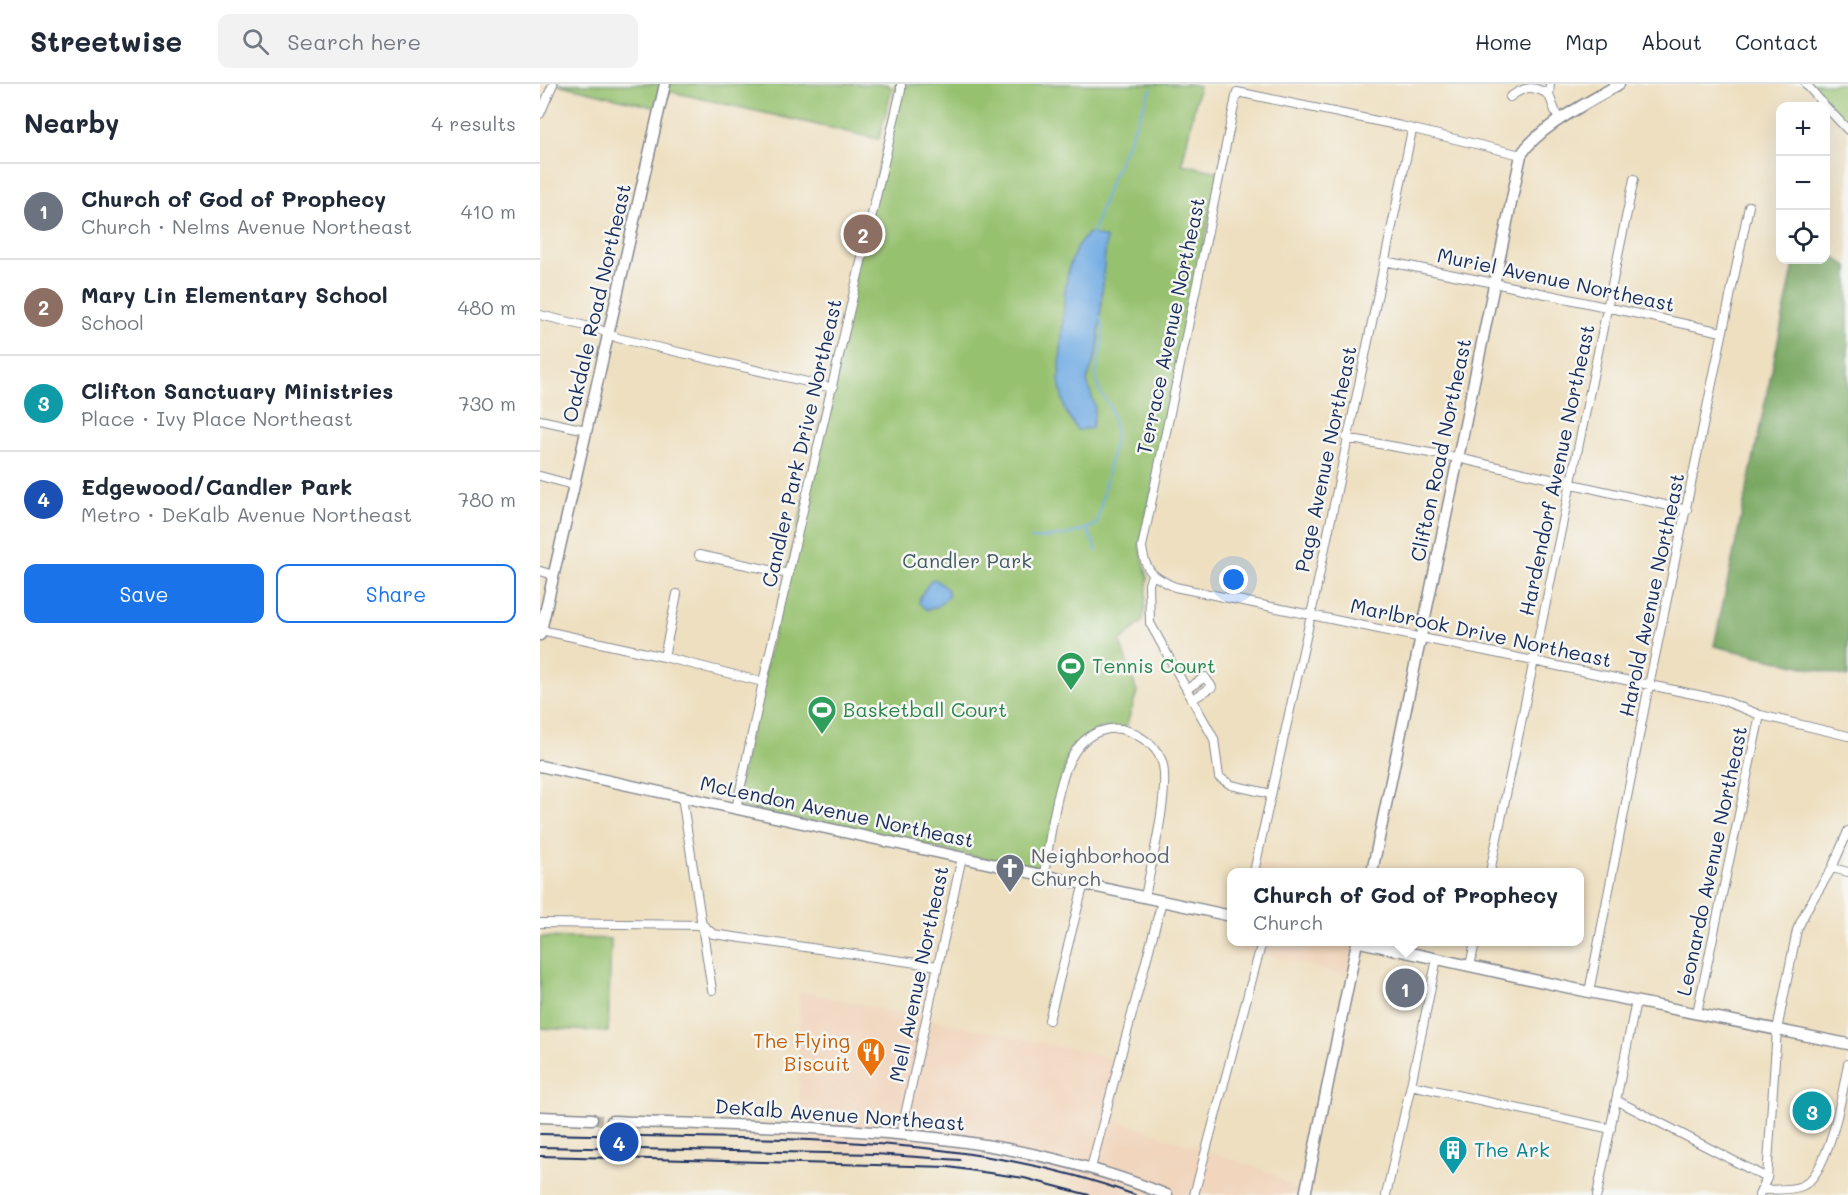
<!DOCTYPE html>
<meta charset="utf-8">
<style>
body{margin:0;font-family:Mali,sans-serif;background:#f2f2f3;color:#1f2937}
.controls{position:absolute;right:18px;top:18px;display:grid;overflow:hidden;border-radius:12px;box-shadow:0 6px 24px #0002}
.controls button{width:54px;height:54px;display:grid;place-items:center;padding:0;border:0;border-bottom:2px solid #e0e1e3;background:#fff;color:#1f2937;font:30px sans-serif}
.you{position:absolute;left:694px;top:496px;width:21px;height:21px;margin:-15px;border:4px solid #fff;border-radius:50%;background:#1a73e8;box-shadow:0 0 0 9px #1a73e833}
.badge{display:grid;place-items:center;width:39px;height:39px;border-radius:50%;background:#1a73e8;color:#fff;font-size:20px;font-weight:700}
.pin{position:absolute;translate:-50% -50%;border:3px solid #fff;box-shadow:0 2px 6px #0006}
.popup{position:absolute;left:687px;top:784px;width:357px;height:78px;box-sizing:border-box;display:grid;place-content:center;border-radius:12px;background:#fff;filter:drop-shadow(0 2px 4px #0005);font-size:20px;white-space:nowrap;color:#747a83}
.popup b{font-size:22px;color:#1f2937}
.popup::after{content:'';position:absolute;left:50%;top:100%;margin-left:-12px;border:12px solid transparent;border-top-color:#fff}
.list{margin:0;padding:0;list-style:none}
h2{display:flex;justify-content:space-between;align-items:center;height:78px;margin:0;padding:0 24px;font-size:26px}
h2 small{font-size:20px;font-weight:400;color:#747a83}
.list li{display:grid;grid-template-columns:39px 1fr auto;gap:18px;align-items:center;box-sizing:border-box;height:96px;padding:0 24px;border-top:2px solid #e0e1e3}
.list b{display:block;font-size:22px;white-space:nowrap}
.list p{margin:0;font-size:20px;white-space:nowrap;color:#747a83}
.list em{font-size:20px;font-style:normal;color:#747a83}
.actions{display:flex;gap:12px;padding:18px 24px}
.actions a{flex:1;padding:14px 0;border:2px solid #1a73e8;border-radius:12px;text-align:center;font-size:21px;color:#1a73e8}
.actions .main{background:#1a73e8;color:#fff}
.icon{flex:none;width:33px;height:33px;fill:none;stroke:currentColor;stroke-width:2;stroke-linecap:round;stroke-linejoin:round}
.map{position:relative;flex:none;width:1308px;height:1111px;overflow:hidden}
header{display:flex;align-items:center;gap:36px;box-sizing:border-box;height:84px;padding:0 30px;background:#fff;border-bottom:2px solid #e0e1e3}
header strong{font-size:28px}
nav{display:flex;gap:33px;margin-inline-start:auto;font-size:21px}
.search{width:420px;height:54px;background:#f2f2f3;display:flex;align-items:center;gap:15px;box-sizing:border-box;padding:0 21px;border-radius:12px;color:#747a83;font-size:22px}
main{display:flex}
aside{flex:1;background:#fff}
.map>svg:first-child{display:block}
.built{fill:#f1d5bd}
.green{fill:#96c16e;stroke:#587866;stroke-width:1.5}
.forest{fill:#78a761;stroke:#4a6b60;stroke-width:1.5}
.water{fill:#75ade4;stroke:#486ea1;stroke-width:1.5}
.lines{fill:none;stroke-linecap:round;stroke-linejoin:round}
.stream{stroke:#75ade4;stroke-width:2}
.secondary-tunnel{stroke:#c4bcac;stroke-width:10;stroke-dasharray:10 5;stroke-linecap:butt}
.street-casing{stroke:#84878f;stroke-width:10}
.secondary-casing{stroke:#84878f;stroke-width:13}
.street{stroke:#fff;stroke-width:8}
.secondary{stroke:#fff;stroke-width:10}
.rail{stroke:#1b2f5e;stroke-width:2}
.labels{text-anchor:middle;stroke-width:5;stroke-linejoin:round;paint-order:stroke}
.street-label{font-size:20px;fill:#1b2f5e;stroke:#f6f6f2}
.park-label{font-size:20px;fill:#405b63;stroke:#f6f6f2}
.leisure-label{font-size:20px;fill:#27864d;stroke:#f6f6f2;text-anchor:start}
.worship-label{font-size:20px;fill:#5b616d;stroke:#f6f6f2;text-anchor:start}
.food-label{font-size:20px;fill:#c56008;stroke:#f6f6f2;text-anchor:end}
.culture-label{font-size:20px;fill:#0d838f;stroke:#f6f6f2;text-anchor:start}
</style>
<header>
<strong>Streetwise</strong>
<div class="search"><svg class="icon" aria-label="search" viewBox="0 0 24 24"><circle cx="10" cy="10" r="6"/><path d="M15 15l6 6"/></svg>Search here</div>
<nav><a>Home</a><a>Map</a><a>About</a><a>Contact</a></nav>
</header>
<main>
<aside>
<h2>Nearby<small>4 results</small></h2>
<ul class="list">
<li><span class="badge" style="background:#6b7280">1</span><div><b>Church of God of Prophecy</b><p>Church · Nelms Avenue Northeast</p></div><em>410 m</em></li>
<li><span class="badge" style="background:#8d6e63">2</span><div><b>Mary Lin Elementary School</b><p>School</p></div><em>480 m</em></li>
<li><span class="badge" style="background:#0f9aa8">3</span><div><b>Clifton Sanctuary Ministries</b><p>Place · Ivy Place Northeast</p></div><em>730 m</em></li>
<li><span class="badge" style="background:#1a4fb4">4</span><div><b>Edgewood/Candler Park</b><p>Metro · DeKalb Avenue Northeast</p></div><em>780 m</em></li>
</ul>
<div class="actions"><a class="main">Save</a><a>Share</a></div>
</aside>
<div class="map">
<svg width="1308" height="1111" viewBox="0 0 1308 1111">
<rect width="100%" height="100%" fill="#f6f6f2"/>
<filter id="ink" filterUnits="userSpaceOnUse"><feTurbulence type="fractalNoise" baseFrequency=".0167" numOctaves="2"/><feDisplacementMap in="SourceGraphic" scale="12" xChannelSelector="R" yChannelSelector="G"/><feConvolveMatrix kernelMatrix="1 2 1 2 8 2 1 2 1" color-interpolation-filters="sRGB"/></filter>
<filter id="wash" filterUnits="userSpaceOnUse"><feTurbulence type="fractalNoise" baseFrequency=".008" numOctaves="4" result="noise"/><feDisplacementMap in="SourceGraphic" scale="24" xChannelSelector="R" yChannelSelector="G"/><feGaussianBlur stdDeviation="1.35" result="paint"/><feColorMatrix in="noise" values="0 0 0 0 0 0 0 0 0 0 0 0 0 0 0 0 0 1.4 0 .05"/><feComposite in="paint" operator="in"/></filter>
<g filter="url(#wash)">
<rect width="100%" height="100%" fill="#eedfc0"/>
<!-- built -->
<path class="built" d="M713 778 760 788H711Z
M698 858H814L808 891 697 865Z
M259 909H268L582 976 565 1032 732 1089 762 1111H565L528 1098 476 1083 260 1062Z"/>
<!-- green -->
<path class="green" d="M17 0H348L352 5 339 55 132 8 113 23Z
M355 0H650L659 2 642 80 679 88 600 463 608 494 603 537 580 558 597 608 586 643 557 645 526 679 503 787 194 722 355 13Z
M1270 0H1308V43Z
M0 853 71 855 68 948 0 944Z"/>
<!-- forest -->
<path class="forest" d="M1286 167 1308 183V593L1174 562 1255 176H1286Z"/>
<!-- water -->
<path class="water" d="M548 149 566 154 558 265 547 297 555 323 552 344 537 346 525 326 519 297 525 206 529 183 537 163Z
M391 496 395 495 408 506V513L398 522 387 526 379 519 380 513Z"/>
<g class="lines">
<!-- stream -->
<path class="stream" d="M551 153 569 101 611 5
M547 445 557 467
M491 455C514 453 537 451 557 440L576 349 570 322 559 307 556 291 562 262 563 243 559 231"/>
</g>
</g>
<g filter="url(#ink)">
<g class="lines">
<!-- secondary-tunnel -->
<path class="secondary-tunnel" d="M52 1035 72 1037"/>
<!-- street casing -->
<g class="street-casing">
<path id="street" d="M1010 0 1009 11 1019 37
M1266 0 1285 22
M970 13C985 2 993 1 1009 11
M1286 23 1308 46
M0 30 13 0
M981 71 861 42 697 8 602 463C605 488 613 493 635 503L1182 616 1220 631 1308 652
M844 177 954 199 1182 248
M0 231 58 245 78 254 293 304
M0 336 46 346
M806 354 918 374 1147 426
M0 392 33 401
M159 471 249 490
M0 487 14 491
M612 491 609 500 610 539 674 655 679 693 691 701 731 710
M1 546 124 573 223 598
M124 573 137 510
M647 605 665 593 672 603 653 615
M142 713 172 906
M196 725 223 598 361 6V0
M1292 784 1308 788
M714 788 771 531 872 46
M950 788 1094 95
M504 790C509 760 517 699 531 674 538 661 548 651 561 647 570 644 579 643 588 647 603 653 619 664 623 681 629 711 611 781 605 813
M0 839 163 841 173 850 398 882
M930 882 935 858
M1049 908 1108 606 1209 122
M1157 929 1220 631
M509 936 544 799
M871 1001 1071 1045
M1076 1016 1227 1094
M361 1049 422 773
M551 1084 622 817
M1221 1106C1234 1105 1250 1107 1262 1102 1289 1091 1303 1006 1308 980
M654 1111 722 858
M846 1111 871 1001 897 874
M1057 1111 1096 917
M1219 1111 1227 1094 1237 946 1257 846 1267 825 1292 784 1308 747"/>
</g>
<!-- secondary casing -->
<g class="secondary-casing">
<path id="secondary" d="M0 551 125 0
M0 682 691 832
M832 788 981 71C999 42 1050 18 1079 0
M820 858 1049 908 1308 960
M0 1033 52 1035
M72 1037C259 1045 450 1038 627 1111
M765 1111 817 858"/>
</g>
<!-- street -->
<use href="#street" class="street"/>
<!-- secondary -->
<use href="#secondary" class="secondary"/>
<!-- rail -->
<path class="rail" d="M0 1050C67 1051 134 1053 201 1054 335 1057 468 1064 595 1111
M0 1063 335 1070 420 1076
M0 1072 408 1083 484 1094 549 1111"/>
</g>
</g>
<!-- icons -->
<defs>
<g id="stadium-pin" transform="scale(1.5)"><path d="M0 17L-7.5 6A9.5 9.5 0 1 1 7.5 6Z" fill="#2e9e5b" stroke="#f6f6f2"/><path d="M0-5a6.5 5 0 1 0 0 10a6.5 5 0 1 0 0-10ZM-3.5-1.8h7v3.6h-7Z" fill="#fff"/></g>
<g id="church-pin" transform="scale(1.5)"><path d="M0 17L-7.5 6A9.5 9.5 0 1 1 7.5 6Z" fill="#6b7280" stroke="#f6f6f2"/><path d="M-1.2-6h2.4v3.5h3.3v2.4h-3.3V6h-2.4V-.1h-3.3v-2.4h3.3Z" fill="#fff"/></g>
<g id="restaurant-pin" transform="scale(1.5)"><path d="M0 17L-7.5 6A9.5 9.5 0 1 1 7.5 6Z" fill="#e8710a" stroke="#f6f6f2"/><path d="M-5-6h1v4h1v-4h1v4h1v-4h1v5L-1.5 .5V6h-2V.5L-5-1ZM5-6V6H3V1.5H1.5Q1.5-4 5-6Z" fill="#fff"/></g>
<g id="building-pin" transform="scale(1.5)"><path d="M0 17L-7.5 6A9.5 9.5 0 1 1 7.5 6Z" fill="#0f9aa8" stroke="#f6f6f2"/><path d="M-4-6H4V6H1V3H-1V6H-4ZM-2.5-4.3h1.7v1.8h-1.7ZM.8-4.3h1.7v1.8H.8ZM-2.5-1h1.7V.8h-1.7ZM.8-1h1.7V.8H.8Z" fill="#fff"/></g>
</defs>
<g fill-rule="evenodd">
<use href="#stadium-pin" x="531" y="582"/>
<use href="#stadium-pin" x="282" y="626"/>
<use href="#church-pin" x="470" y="784"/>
<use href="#restaurant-pin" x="331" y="968"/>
<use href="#building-pin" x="913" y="1066"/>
</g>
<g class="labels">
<!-- street labels -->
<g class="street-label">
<text transform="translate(1016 196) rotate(12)" y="7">Muriel Avenue Northeast</text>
<text transform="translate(57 219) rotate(-77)" y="7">Oakdale Road Northeast</text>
<text transform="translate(631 242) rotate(-78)" y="7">Terrace Avenue Northeast</text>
<text transform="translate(262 359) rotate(-77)" y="7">Candler Park Drive Northeast</text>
<text transform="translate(901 366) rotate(-78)" y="7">Clifton Road Northeast</text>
<text transform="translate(786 375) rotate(-78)" y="7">Page Avenue Northeast</text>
<text transform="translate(1017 386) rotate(-78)" y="7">Hardendorf Avenue Northeast</text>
<text transform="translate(1112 511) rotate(-78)" y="7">Harold Avenue Northeast</text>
<text transform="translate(941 549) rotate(12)" y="7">Marlbrook Drive Northeast</text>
<text transform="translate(297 728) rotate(12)" y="7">McLendon Avenue Northeast</text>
<text transform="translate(1172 777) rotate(-78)" y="7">Leonardo Avenue Northeast</text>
<text transform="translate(379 890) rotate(-78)" y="7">Mell Avenue Northeast</text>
<text transform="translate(300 1031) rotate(4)" y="7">DeKalb Avenue Northeast</text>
</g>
<!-- park labels -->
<g class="park-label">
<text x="427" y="484">Candler Park</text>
</g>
<!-- leisure labels -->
<g class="leisure-label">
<text x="552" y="589">Tennis Court</text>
<text x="303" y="633">Basketball Court</text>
</g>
<!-- worship labels -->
<g class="worship-label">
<text x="491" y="779">Neighborhood<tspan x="491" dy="23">Church</tspan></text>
</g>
<!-- food labels -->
<g class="food-label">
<text x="310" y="964">The Flying<tspan x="310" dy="23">Biscuit</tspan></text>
</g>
<!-- culture labels -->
<g class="culture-label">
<text x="934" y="1073">The Ark</text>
</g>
</g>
</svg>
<div class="controls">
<button>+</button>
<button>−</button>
<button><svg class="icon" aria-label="locate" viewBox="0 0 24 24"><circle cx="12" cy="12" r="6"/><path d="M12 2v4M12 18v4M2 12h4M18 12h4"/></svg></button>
</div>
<div class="you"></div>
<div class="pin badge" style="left:865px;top:904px;background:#6b7280">1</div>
<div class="popup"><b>Church of God of Prophecy</b>Church</div>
<div class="pin badge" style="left:323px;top:150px;background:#8d6e63">2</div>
<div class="pin badge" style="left:1272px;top:1027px;background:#0f9aa8">3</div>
<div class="pin badge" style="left:79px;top:1058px;background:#1a4fb4">4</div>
</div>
</main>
